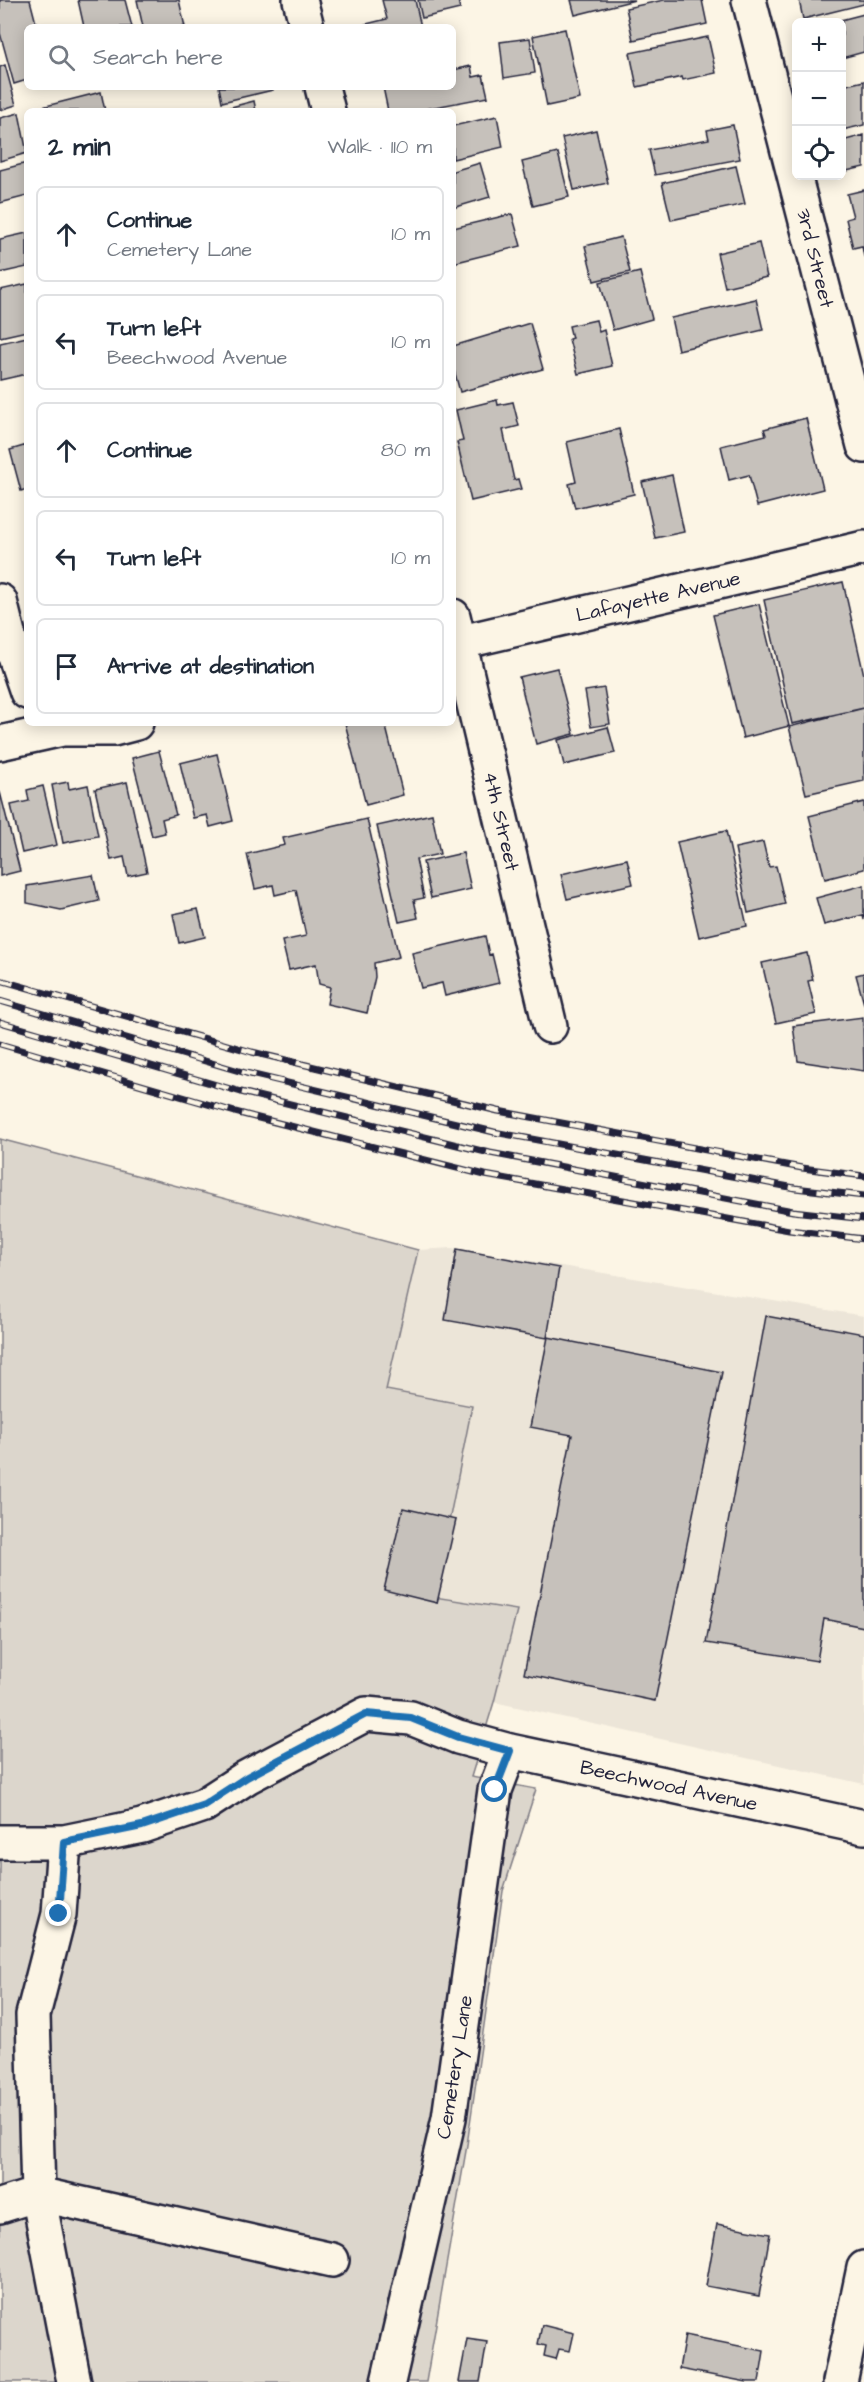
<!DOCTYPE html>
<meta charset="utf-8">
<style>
body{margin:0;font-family:"Architects Daughter",sans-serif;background:#f6f6f7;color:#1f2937}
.controls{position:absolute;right:18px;top:18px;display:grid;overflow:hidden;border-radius:9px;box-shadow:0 3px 15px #0003}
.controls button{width:54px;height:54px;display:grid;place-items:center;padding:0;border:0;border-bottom:2px solid #e0e1e3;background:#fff;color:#1f2937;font:30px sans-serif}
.stop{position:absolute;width:18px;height:18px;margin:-14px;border:4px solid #1f6fb2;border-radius:50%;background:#fff}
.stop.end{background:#1f6fb2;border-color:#fff;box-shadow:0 2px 6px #0008}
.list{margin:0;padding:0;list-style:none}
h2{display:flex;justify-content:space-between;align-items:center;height:78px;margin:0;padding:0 24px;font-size:26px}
h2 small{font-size:20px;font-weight:400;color:#747a83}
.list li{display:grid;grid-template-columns:39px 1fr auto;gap:18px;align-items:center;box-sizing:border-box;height:96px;margin:0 12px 12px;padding:0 12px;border:2px solid #e0e1e3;border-radius:9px}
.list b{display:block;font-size:22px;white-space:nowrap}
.list p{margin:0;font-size:20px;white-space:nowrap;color:#747a83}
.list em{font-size:20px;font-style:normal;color:#747a83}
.icon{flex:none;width:33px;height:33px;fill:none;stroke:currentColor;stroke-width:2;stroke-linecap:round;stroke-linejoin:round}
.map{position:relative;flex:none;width:864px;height:2382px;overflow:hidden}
.search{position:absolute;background:#fff;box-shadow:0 3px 15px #0003;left:24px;top:24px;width:432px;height:66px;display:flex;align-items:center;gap:15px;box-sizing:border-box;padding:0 21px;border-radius:9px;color:#747a83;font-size:22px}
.panel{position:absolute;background:#fff;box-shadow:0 3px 15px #0003;left:24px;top:108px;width:432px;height:618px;border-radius:9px}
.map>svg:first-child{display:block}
.built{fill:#ece5d8}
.green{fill:#dcd6cc;stroke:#7f7c84;stroke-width:1.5}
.building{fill:#c6c1bb;stroke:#22223b;stroke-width:1.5}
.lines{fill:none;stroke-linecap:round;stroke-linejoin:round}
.minor-casing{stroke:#22223b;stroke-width:38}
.minor{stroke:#fcf5e5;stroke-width:33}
.rail-casing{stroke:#22223b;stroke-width:7}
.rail{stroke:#fcf5e5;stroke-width:4.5;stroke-dasharray:14;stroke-linecap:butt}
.route{stroke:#1f6fb2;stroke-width:8}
.labels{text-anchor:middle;stroke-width:4.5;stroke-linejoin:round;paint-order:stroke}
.street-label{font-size:20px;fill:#22223b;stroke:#fcf5e5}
</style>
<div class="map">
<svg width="864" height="2382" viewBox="0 0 864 2382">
<rect width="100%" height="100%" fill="#fcf5e5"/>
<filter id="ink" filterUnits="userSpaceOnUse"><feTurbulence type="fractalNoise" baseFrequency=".0167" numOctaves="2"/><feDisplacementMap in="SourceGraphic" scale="12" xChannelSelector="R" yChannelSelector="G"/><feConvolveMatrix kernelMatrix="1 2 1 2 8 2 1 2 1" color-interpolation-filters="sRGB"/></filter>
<g filter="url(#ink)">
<!-- built -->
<path class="built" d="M452 1248 864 1316V1784L494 1702 517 1610 434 1597 386 1390 418 1250Z"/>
<!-- green -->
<path class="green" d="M0 1139 418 1250 386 1390 472 1406 434 1597 517 1610 494 1702 471 1777 536 1789 503 1891 467 2145 426 2382H0Z"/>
<!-- building -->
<path class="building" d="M0 0H30L37 27H27V80L14 84 0 33Z
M78 0H125L132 27H84Z
M137 0H179L185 27H143Z
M382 0H415L421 27H354L387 19Z
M418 0H458L460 9 422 18Z
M571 0H635L575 15Z
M664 0H702L707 24 633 40 626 8Z
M799 0H864V4L803 19Z
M864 14V52L842 58V22H833Z
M565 29 580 99 547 106 533 36Z
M708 37 716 73 683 80 682 77 637 87 630 53Z
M530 38 535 73 504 78 500 42Z
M5 65 16 105 0 110V67Z
M471 66 473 77 483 75 488 97 414 111H388L383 87H453V70Z
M864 81V125L842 130V86Z
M219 87H272L273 90 222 102Z
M101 92 105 111H34V109Z
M254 101 256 111H216Z
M19 113 27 153 0 161V118Z
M497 116 503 147 453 159V126Z
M733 125 740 159 655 175 649 150 709 139 707 130Z
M596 130 608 183 574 190 562 138Z
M864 135V167L842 172V141Z
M558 153 569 197 533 206 522 162Z
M27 163V196L0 203V170Z
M480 163 490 197 453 208V171Z
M736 166 745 204 671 220 662 183Z
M864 190V257L862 246 853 248 846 219 853 217 847 194Z
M512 214 521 246 453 263V228Z
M27 233V267L0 273V239Z
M621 237 630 272 594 281 585 246Z
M759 243 767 277 725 287 717 253Z
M640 272 652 319 613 330 600 282Z
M27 284V331L0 337V290Z
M756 299 763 330 678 350 671 318Z
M596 320 599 332 604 330 612 366 578 374 569 339 572 338 569 326Z
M530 323 543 369 460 392 453 366V346Z
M27 337V374L0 380V343Z
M497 400 498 405 513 402 519 426 503 430 514 480 518 479 521 489 471 501 457 442 463 441 456 410Z
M806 418 823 489 757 506 749 475 729 480 721 446 766 435 764 429Z
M619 429 634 494 575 508 569 484 576 482 567 442Z
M27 445V489L21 491 10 450Z
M672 475 684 532 655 538 642 482Z
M843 582 864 675V708L792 724 764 600Z
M759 604 789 726 743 738 713 615Z
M557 668 574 734 536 744 519 677Z
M604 688 610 724 591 727 585 691Z
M864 708V781L806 794 789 727Z
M345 723H385L403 795 366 805Z
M608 727 615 753 564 765 558 740Z
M159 751 176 815 162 819 165 833 152 836 132 758Z
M217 754 233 821 210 827 207 815 193 818 180 763Z
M68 782 69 789 88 785 98 836 63 843 52 785Z
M127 782 147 872 128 876 124 857 111 860 95 789Z
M43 786 57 845 22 853 11 805 29 801 27 790Z
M0 792 20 871 0 876Z
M864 802V869L825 879 809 816Z
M432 814 440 854 416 859 424 898 414 900 418 918 399 922 377 826Z
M367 819 399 957 374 963 375 977 367 1013 327 1004 330 987 319 984 316 964 289 970 282 941 306 936 296 890 275 895 273 885 255 889 247 854 285 845 283 838Z
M726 831 747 926 699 937 677 842Z
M763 842 769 867 776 866 785 904 748 913 735 848Z
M463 853 471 889 431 898 423 862Z
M627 859 633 884 567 899 561 874Z
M93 875 99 901 61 910 27 903V886Z
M864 885V920L863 915 824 925 816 898Z
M198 909 205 937 179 943 173 914Z
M485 936 489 955 492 954 499 983 445 996 442 983 421 988 412 953Z
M807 953 813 980 808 981 816 1014 776 1023 762 963Z
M864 973V1004L856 975Z
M863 1017 864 1071 798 1061 793 1026Z
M457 1249 559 1268 547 1338 445 1320Z
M766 1316 864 1334V1627L824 1619 817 1661 706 1643Z
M548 1337 722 1372 655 1701 524 1674 572 1435 530 1427Z
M403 1508 456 1520 437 1603 384 1590Z
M717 2224 770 2234 759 2296 706 2286Z
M542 2325 574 2333 570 2351 559 2349 556 2359 544 2356 546 2346 538 2344Z
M685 2335 764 2351 759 2382H747L679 2369Z
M467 2339 487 2342 480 2382H459Z"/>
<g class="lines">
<!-- minor casing -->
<g class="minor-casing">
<path id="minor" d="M300 0 307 27
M749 0 864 446
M322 87 328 111
M0 601 11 645 27 692
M453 616 550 1026
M453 644 864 548
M0 743 63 729H113L136 723
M0 1842H64L142 1826 204 1805 247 1777 366 1714 411 1718 458 1737 510 1751 864 1827
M64 1842 59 1914 33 2015 38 2194 74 2382
M0 2206 38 2194 332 2260
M388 2382 449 2118 495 1790 510 1751
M840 2382 864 2268"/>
</g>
<!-- minor -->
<use href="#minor" class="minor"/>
<!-- rail casing -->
<g class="rail-casing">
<path id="rail" d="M0 980 252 1052 498 1111 802 1168 864 1176
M0 1001 246 1073 494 1132 795 1188 864 1196
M0 1022 241 1092 490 1153 793 1211 864 1219
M0 1044 235 1112 485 1175 789 1230 864 1239"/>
</g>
<!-- rail -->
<use href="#rail" class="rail"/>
</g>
</g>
<g class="lines" filter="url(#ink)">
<!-- route -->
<path class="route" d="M59 1914 64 1842 142 1826 204 1805 247 1777 366 1714 411 1718 458 1737 510 1751 495 1790"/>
</g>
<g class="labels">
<!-- street labels -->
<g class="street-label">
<text transform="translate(816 258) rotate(76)" y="7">3rd Street</text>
<text transform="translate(658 596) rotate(-13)" y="7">Lafayette Avenue</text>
<text transform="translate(502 821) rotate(77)" y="7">4th Street</text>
<text transform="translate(669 1785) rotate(12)" y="7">Beechwood Avenue</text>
<text transform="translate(454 2067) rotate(-81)" y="7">Cemetery Lane</text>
</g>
</g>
</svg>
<div class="controls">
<button>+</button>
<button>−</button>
<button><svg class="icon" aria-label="locate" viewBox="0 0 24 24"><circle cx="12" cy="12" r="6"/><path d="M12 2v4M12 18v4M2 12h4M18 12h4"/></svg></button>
</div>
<div class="stop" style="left:495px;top:1790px"></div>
<div class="stop end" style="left:59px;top:1914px"></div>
<div class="search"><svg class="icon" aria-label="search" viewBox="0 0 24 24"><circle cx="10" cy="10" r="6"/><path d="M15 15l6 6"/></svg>Search here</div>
<section class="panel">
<h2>2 min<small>Walk · 110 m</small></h2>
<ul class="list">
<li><svg class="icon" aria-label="ahead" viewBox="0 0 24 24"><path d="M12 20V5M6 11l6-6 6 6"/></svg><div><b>Continue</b><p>Cemetery Lane</p></div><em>10 m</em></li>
<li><svg class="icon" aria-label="left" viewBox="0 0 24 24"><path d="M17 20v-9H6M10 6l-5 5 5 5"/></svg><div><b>Turn left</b><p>Beechwood Avenue</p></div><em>10 m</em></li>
<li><svg class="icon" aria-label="ahead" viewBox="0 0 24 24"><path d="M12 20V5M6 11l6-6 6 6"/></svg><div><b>Continue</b></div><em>80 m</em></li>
<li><svg class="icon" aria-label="left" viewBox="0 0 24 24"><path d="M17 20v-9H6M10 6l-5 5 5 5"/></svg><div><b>Turn left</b></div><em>10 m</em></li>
<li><svg class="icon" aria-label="arrive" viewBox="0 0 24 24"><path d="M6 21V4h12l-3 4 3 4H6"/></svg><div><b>Arrive at destination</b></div></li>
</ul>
</section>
</div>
